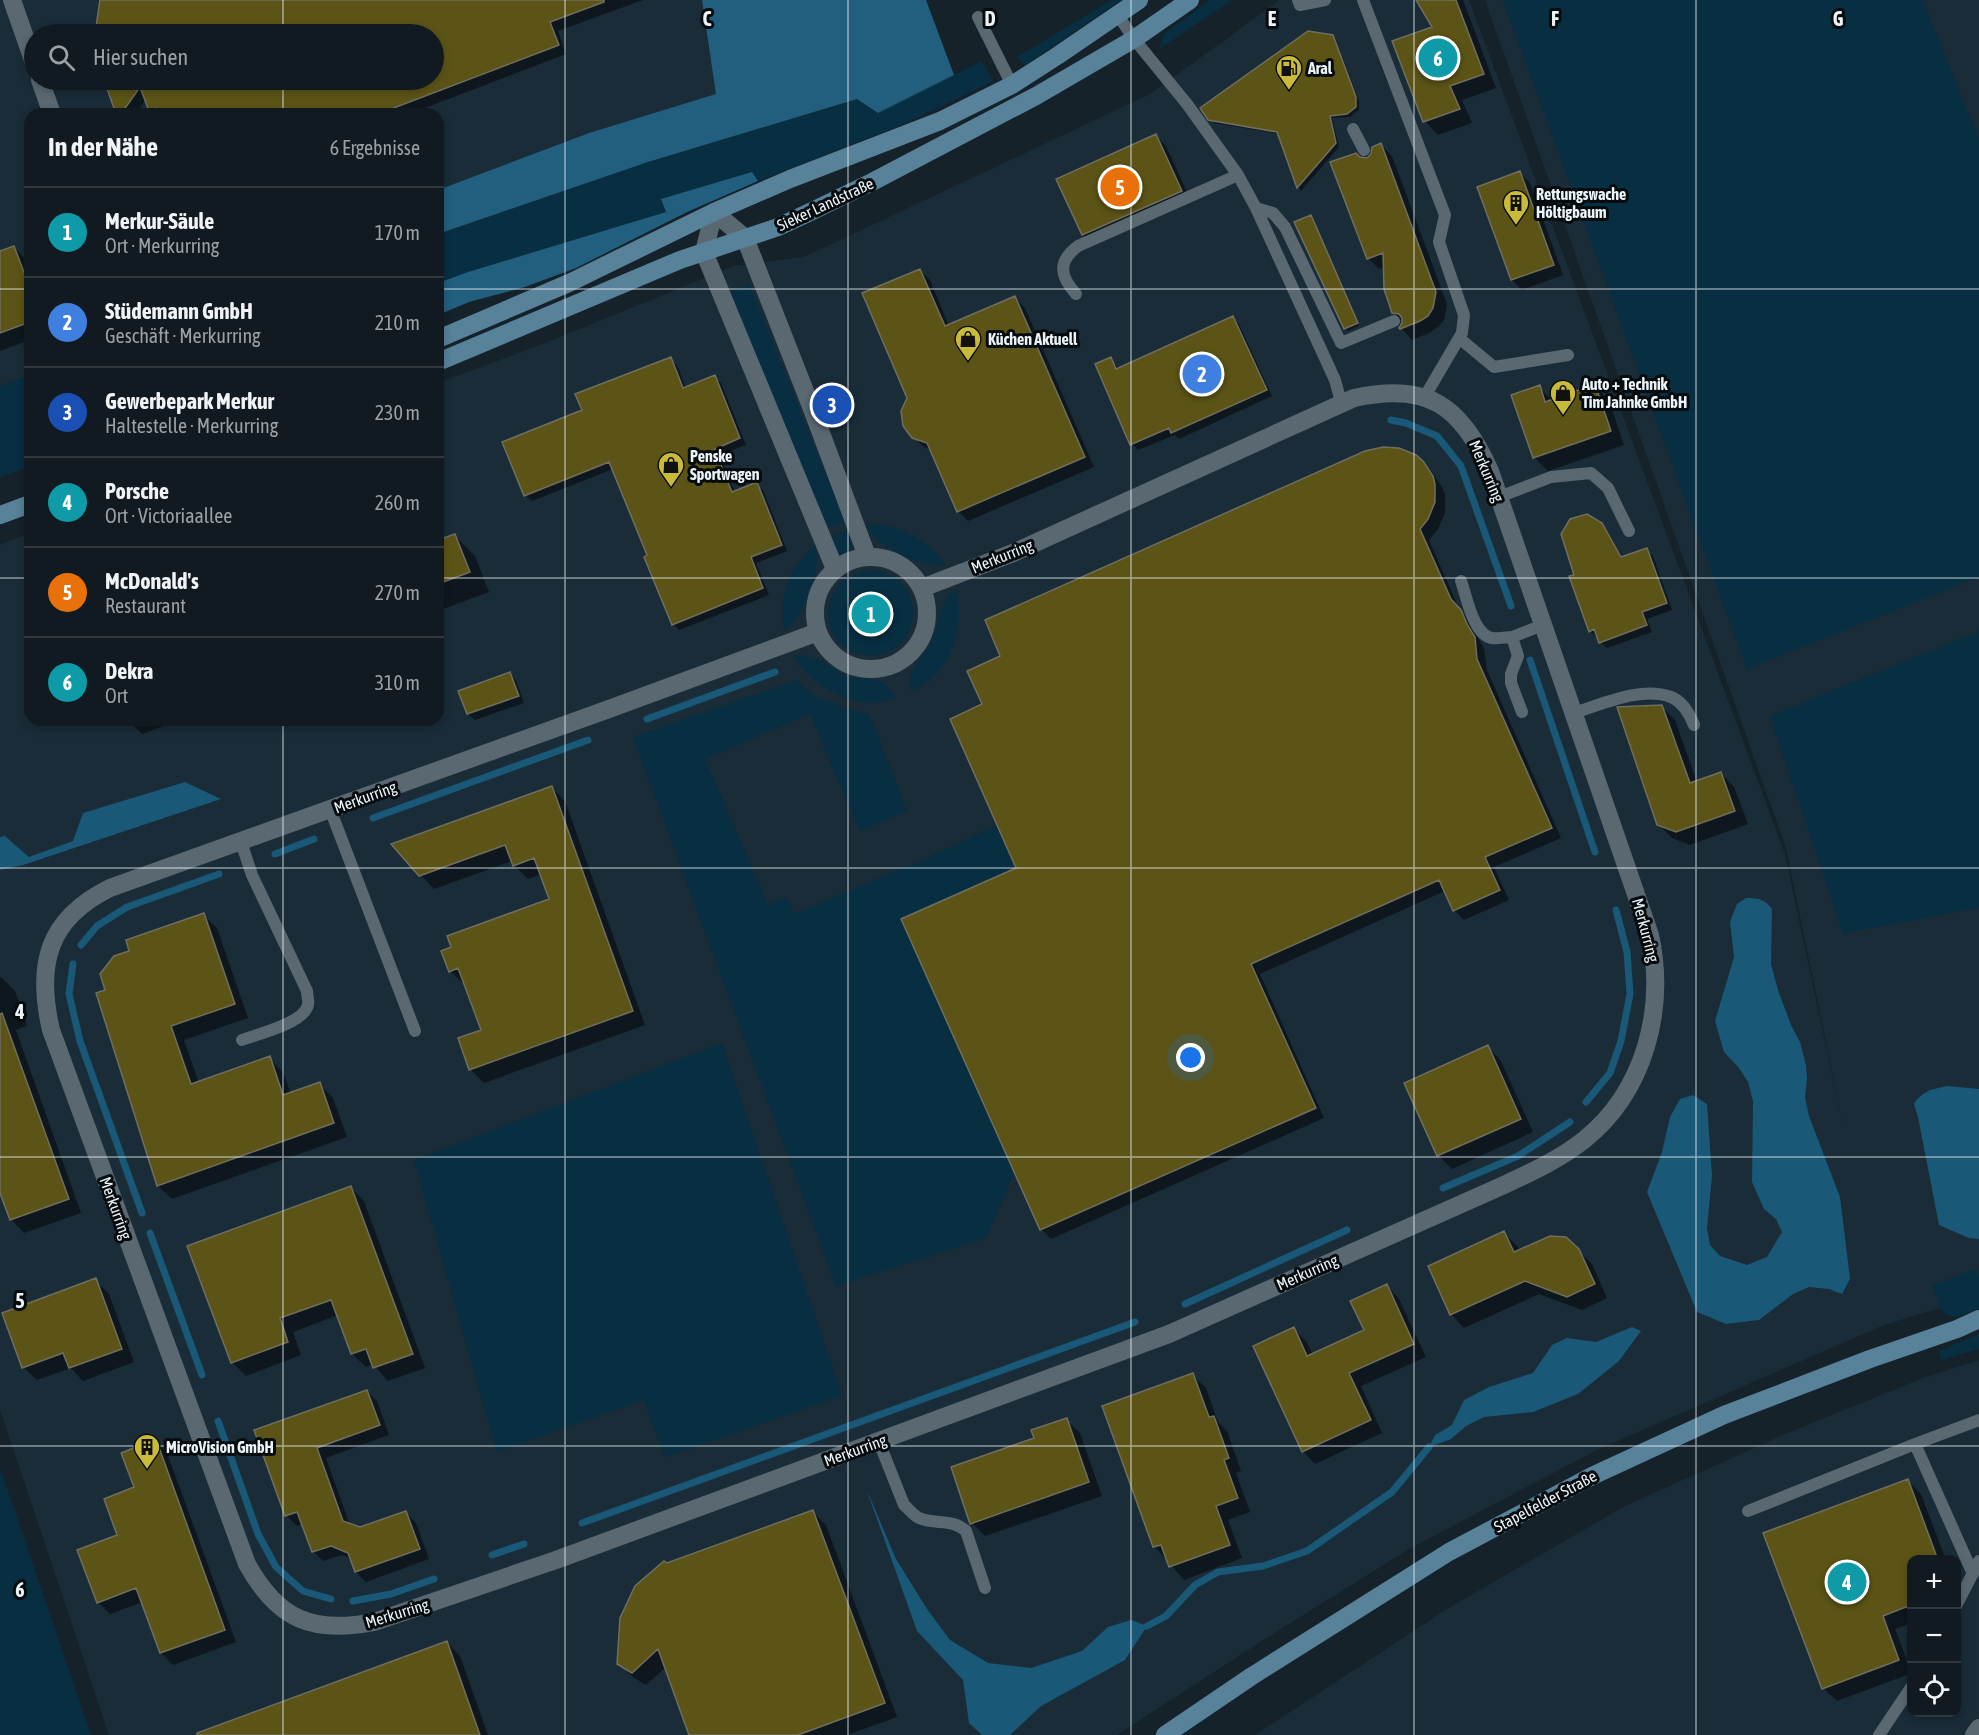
<!DOCTYPE html>
<html lang="de">
<meta charset="utf-8">
<style>
body{margin:0;font-family:"Asap Condensed",sans-serif;background:#192329;color:#f1f3f6}
.controls{position:absolute;right:18px;bottom:18px;display:grid;overflow:hidden;border-radius:12px;box-shadow:0 3px 9px #0003}
.controls button{width:54px;height:54px;display:grid;place-items:center;padding:0;border:0;border-bottom:2px solid #30383e;background:#101a20;color:#f1f3f6;font:30px sans-serif}
.you{position:absolute;left:1191px;top:1058px;width:21px;height:21px;margin:-15px;border:4px solid #fff;border-radius:50%;background:#1a73e8;box-shadow:0 0 0 9px #1a73e833}
.badge{display:grid;place-items:center;width:39px;height:39px;border-radius:50%;background:#0b8043;color:#fff;font-size:20px;font-weight:700}
.pin{position:absolute;translate:-50% -50%;border:3px solid #fff;box-shadow:0 2px 6px #0006}
.list{margin:0;padding:0;list-style:none}
h2{display:flex;justify-content:space-between;align-items:center;height:78px;margin:0;padding:0 24px;font-size:26px}
h2 small{font-size:20px;font-weight:400;color:#9ca1a5}
.list li{display:grid;grid-template-columns:39px 1fr auto;gap:18px;align-items:center;box-sizing:border-box;height:90px;padding:0 24px;border-top:2px solid #30383e}
.list b{display:block;font-size:22px;white-space:nowrap}
.list p{margin:0;font-size:20px;white-space:nowrap;color:#9ca1a5}
.list em{font-size:20px;font-style:normal;color:#9ca1a5}
.icon{flex:none;width:33px;height:33px;fill:none;stroke:currentColor;stroke-width:2;stroke-linecap:round;stroke-linejoin:round}
.map{position:relative;flex:none;width:1979px;height:1735px;overflow:hidden}
.search{position:absolute;background:#101a20;box-shadow:0 3px 9px #0003;left:24px;top:24px;width:420px;height:66px;display:flex;align-items:center;gap:15px;box-sizing:border-box;padding:0 21px;border-radius:33px;color:#9ca1a5;font-size:22px}
.panel{position:absolute;background:#101a20;box-shadow:0 3px 9px #0003;left:24px;top:108px;width:420px;height:618px;border-radius:18px}
.map>svg:first-child{display:block}
.built{fill:#192c38;fill-rule:evenodd}
.green{fill:#082e42;fill-rule:evenodd}
.forest{fill:#225f7f}
.water{fill:#1a5878}
.shadow{fill:#0007}
.lines{fill:none;stroke-linecap:round;stroke-linejoin:round}
.stream{stroke:#1a5878;stroke-width:7}
.building{fill:#5c5416;stroke:#706e5f;stroke-width:1.5}
.lane{stroke:#5a6872;stroke-width:12}
.street{stroke:#5a6872;stroke-width:18}
.secondary{stroke:#58829a;stroke-width:18}
.grid{fill:none;stroke:#ecf4f9;stroke-width:1.5;stroke-opacity:0.55}
.labels{text-anchor:middle;stroke-width:6;stroke-linejoin:round;paint-order:stroke}
.poi-label{font-size:16px;font-weight:bold;fill:#ecf4f9;stroke:#060b0e;text-anchor:start}
.street-label{font-size:16px;fill:#ecf4f9;stroke:#060b0e}
.grid-label{font-size:20px;text-anchor:middle;font-weight:bold;fill:#ecf4f9;stroke:#060b0e;stroke-width:6;stroke-linejoin:round;paint-order:stroke}
</style>
<div class="map">
<svg width="1979" height="1735" viewBox="0 0 1979 1735">
<rect width="100%" height="100%" fill="#15222a"/>
<!-- built -->
<path class="built" d="M0 0H702L717 94 589 133 438 190V114H30V375L0 386ZM34 34H434V80H34Z
M1280 0H1469L1785 854 1844 1130 1786 848 1485 0H1979V1296L1884 1325 1597 1450 1409 1549 1268 1637 1117 1735H109L0 1410V545L30 533V720H438V383L540 345 734 266 804 257 1150 94Z
M1979 1360V1735H1255L1447 1609 1625 1506 1785 1434 1923 1378ZM1912 1560H1956V1712H1912Z"/>
<!-- green -->
<path class="green" d="M1112 0H1121L1025 65 1017 57Z
M1210 0H1232L1159 49 1164 34Z
M1503 0H1922L1979 139V577L1747 669Z
M982 61 993 81 909 122 758 181 752 172 661 200 666 212 468 272 438 283V234L648 162 858 99 878 113Z
M749 284 845 522 828 528 816 504 730 292Z
M30 375V467L0 477V386Z
M865 524C899 524 926 538 946 565 920 568 876 547 865 524Z
M849 530 853 542 852 548 845 554 836 553 829 538Z
M815 545C824 567 804 616 785 630 783 624 783 618 783 611 783 583 795 564 815 545Z
M878 571C897 576 911 589 913 609 914 623 908 637 898 646 888 654 876 657 863 655 811 646 819 567 878 571ZM877 599 886 619 865 628 856 608Z
M956 589C966 628 950 676 911 691 907 666 923 660 932 640 941 621 937 604 956 589Z
M1979 631V908L1843 933 1770 716Z
M794 655 806 656 822 661 841 673 851 677 878 680 886 685 896 697C863 715 808 687 794 655Z
M797 680 811 694 845 708 869 714 907 811 860 831 810 714 705 759 768 905 787 897 794 914 927 858 997 825 1016 868 1014 1173 986 1238 836 1286 633 737Z
M722 1043 842 1396 665 1457 644 1400 497 1452 414 1160Z
M1976 1269 1979 1278V1309L1955 1317 1946 1315 1939 1306 1933 1285Z
M1979 1334V1349L1941 1360 1939 1351Z
M0 1468 91 1735H0Z"/>
<!-- forest -->
<path class="forest" d="M702 0H926L954 75 878 113 857 99 648 162 438 234V190L589 133 716 94Z
M752 172 758 181 687 212 576 268 525 287 469 302 438 315V283L468 272 666 212 661 199Z"/>
<!-- water -->
<path class="water" d="M185 782 221 799 23 865 0 870V837L5 836 29 857 73 841 83 813Z
M1746 898C1758 898 1765 899 1772 909L1771 964 1778 990 1791 1025 1800 1042 1806 1065 1807 1079 1805 1098 1809 1116 1840 1197 1850 1279 1842 1294 1829 1289 1809 1287 1793 1294 1759 1320 1726 1324 1697 1312 1647 1192 1662 1152 1670 1117 1680 1099 1693 1095 1707 1104 1712 1176 1707 1228 1710 1245 1720 1256 1747 1265 1767 1257 1782 1232 1776 1219 1764 1209 1752 1182 1753 1101 1748 1082 1739 1068 1724 1052 1715 1021 1734 957 1730 922 1737 904Z
M1948 1086 1979 1089V1239L1969 1238 1939 1225 1918 1117 1914 1104C1922 1091 1932 1089 1948 1086Z
M1632 1327 1641 1331 1619 1361 1578 1394 1533 1412 1484 1417 1466 1426 1451 1439 1429 1447 1435 1435 1452 1425 1464 1400 1489 1387 1533 1373 1552 1345 1567 1338 1596 1342Z
M866 1488 896 1559 927 1609 950 1640 988 1663 1031 1668 1082 1651 1108 1627 1131 1620 1147 1626 1125 1660 1041 1706 1010 1735H982L969 1723 963 1680 917 1631Z"/>
<!-- shadow -->
<path class="shadow" d="M102 0H643L558 31 566 54 409 114H154L150 110 146 99 136 114H118L106 80H434V34H97Z
M1418 0H1463L1496 88 1462 100 1472 123 1438 135 1425 121 1434 28Z
M1332 36 1336 40 1359 101V110L1350 117 1332 118 1339 147 1301 191 1299 188 1279 134 1214 123 1210 119Z
M1156 136 1166 146 1191 201 1093 245 1083 235Z
M1381 145 1392 156 1447 304 1444 320 1439 326 1431 332 1412 340 1401 328 1404 323 1393 312 1385 267 1379 269 1368 258 1360 159H1368Z
M1520 173 1530 183 1563 275 1522 290 1512 280Z
M1310 217 1359 326 1348 331 1345 328Z
M14 247 27 261 30 268V340L0 351V252Z
M920 270 930 280 949 326 1015 298 1025 308 1094 467 968 521 958 511 932 450 924 447 913 437 909 398Z
M1233 317 1239 324 1272 396 1179 439 1175 435 1138 450 1132 444 1111 359 1119 369Z
M670 359 677 365 686 388 715 377 721 383 746 445 720 455 729 478 735 492 756 484 763 490 787 551 756 563 769 595 679 630 673 624 649 556 613 469 532 501 525 495 584 411Z
M1595 386 1609 400 1624 445 1548 471 1534 457 1539 387 1553 401Z
M1422 462 1432 472 1442 487 1445 495V513L1438 529 1429 540 1460 611 1471 621 1478 638 1484 648 1487 670 1561 838 1494 867 1509 900 1464 920 1454 910 1445 891 1260 974 1324 1118 1051 1239 1041 1229 903 920 1018 869 984 705Z
M1601 524 1608 532 1623 558 1647 550 1653 556 1672 610 1647 619 1652 632 1607 648 1600 642 1598 636 1596 637 1590 631 1576 575Z
M438 531 442 540 455 536 475 556 489 592 438 611Z
M510 674 516 680 524 703 475 720 468 714 460 692Z
M1661 706 1675 720 1697 782 1721 773 1734 787 1748 824 1690 845 1672 838 1658 824Z
M128 720H180L142 734Z
M552 788 565 801 645 1025 484 1083 470 1069 483 1031 466 984H464L450 971 551 900 541 874 528 879 514 865 512 861 434 889 421 875Z
M203 915 217 928 248 1018 184 1040 199 1083 269 1058 283 1072 291 1094 319 1084 333 1098 347 1137 172 1199 158 1186 107 991 131 952Z
M1 977 15 991 27 1026 16 1030 81 1213 24 1233 11 1219 0 1189V978Z
M1488 1047 1501 1061 1533 1132 1452 1169 1438 1155Z
M350 1187 364 1201 425 1368 388 1381 373 1364 366 1367 352 1354 338 1315 293 1332 301 1355 246 1376 232 1362Z
M1504 1233 1518 1247 1520 1251 1578 1250 1592 1264 1607 1298 1582 1310 1539 1294 1464 1328 1451 1314Z
M95 1280 109 1294 134 1362 83 1381 71 1368 37 1380 23 1367Z
M1387 1286 1399 1299 1426 1357 1361 1386 1382 1433 1315 1464 1303 1451 1294 1329 1306 1341 1313 1355 1366 1331Z
M1192 1375 1206 1388 1218 1422 1227 1431 1241 1471 1236 1473 1250 1512 1228 1520 1242 1558 1184 1580 1154 1546Z
M367 1391 377 1401 389 1435 326 1458 350 1525 360 1529 406 1513 416 1523 429 1559 366 1582 356 1572 352 1559 342 1555 323 1561 313 1551 303 1523 297 1526 287 1516 256 1431Z
M1066 1420 1080 1433 1102 1496 985 1536 972 1523 1036 1439Z
M155 1441 167 1453 236 1642 173 1665 161 1653 143 1602 110 1614 98 1602 119 1536Z
M1908 1481 1921 1494 1946 1560H1912V1623L1895 1629 1912 1673 1837 1701 1823 1688Z
M813 1512 826 1525 897 1717 847 1735H690L666 1667 646 1685 633 1677 619 1663 667 1564Z
M447 1642 460 1656 488 1735H196Z"/>
<g class="lines">
<!-- stream -->
<path class="stream" d="M1391 420 1406 423 1437 436 1461 466 1511 606
M1530 660 1595 852
M647 719 775 672
M373 818 588 740
M275 854 314 839
M81 945 97 926 127 907 219 874
M73 964 69 994 80 1041 142 1213
M1586 1102 1610 1073 1621 1041 1630 994 1627 952 1616 910
M1443 1188 1518 1156 1570 1122
M150 1233 202 1375
M1185 1304 1347 1230
M218 1421 258 1534 276 1567 303 1591 331 1599
M582 1523 1135 1322
M492 1555 524 1544
M353 1601 391 1594 434 1579
M1147 1626 1166 1616 1195 1585 1218 1572 1263 1566 1307 1551 1392 1492 1429 1447"/>
</g>
<!-- building -->
<path class="building" d="M100 0H604V2L550 22 559 45 378 114H159L156 108 149 111 140 87 121 114H116L104 80H434V34H95Z
M1416 0H1456L1484 74 1450 86 1460 109 1423 122 1392 41 1432 27Z
M1308 31 1333 35 1356 97V107L1347 114 1330 116 1336 143 1297 188 1277 132 1208 120 1200 108Z
M1156 134 1182 191 1082 235 1056 179Z
M1381 143 1436 292 1433 308 1428 316 1420 321 1400 329 1399 328 1402 323V318L1399 314 1392 313 1384 289 1383 253 1367 259 1330 162 1356 153 1360 157 1367 158 1371 154 1372 147Z
M1520 171 1554 265 1511 280 1477 187Z
M1311 215 1358 323 1344 329 1294 222Z
M14 246 30 288V322L0 333V251Z
M920 269 945 326 1015 296 1085 457 957 512 927 443 912 438 903 426 901 411 907 398 862 293Z
M1233 316 1267 390 1171 433 1169 428 1130 445 1095 364 1111 357 1116 369Z
M671 357 683 388 715 375 740 438 715 449 723 470 732 492 757 482 782 545 751 557 763 588 672 625 644 557 647 555 609 462 524 496 502 442 582 410 575 394Z
M1595 384 1611 431 1533 458 1511 395 1540 385 1545 402Z
M1383 447 1399 448 1416 455 1423 461 1433 476 1435 484V502L1428 519 1420 529 1451 599 1461 610 1468 626 1475 637 1477 659 1552 828 1485 857 1500 890 1453 911 1439 880 1251 964 1316 1108 1040 1230 901 919 1016 868 950 719 982 704 967 671 1000 656 985 620 1365 451Z
M1587 514 1602 523 1621 557 1647 548 1667 603 1642 612 1647 625 1599 643 1594 629 1589 632 1569 576 1574 575 1561 534 1570 519Z
M455 534 470 572 438 584V540Z
M510 672 519 696 467 714 458 691Z
M1662 705 1690 783 1721 772 1735 811 1676 832 1657 825 1617 707Z
M552 786 633 1011 469 1070 458 1038 481 1030 458 968 449 972 441 951 451 947 447 936 549 899 534 858 513 866 505 845 419 876 391 844Z
M204 913 235 1004 171 1026 191 1084 270 1056 283 1095 320 1082 334 1123 157 1186 96 993 105 990 100 974 114 956 129 951 126 940Z
M2 1013 69 1199 10 1220 0 1193V1014Z
M1488 1045 1521 1119 1437 1156 1404 1083Z
M351 1186 413 1354 373 1368 366 1349 351 1354 331 1300 280 1318 288 1342 231 1363 187 1246Z
M1504 1231 1514 1252 1550 1236 1566 1237 1579 1249 1595 1284 1567 1297 1525 1281 1450 1315 1428 1266Z
M96 1278 122 1349 69 1368 63 1353 22 1368 2 1313Z
M1387 1284 1414 1344 1349 1373 1371 1420 1302 1452 1253 1346 1294 1327 1307 1356 1364 1330 1350 1301Z
M1193 1373 1209 1417 1214 1416 1229 1458 1224 1460 1238 1498 1216 1506 1230 1545 1169 1567 1161 1545 1153 1547 1102 1406Z
M367 1390 380 1425 317 1448 343 1521 360 1527 406 1511 420 1549 355 1572 348 1553 331 1546 312 1552 297 1512 285 1516 254 1430Z
M1067 1418 1089 1482 970 1524 951 1467 1034 1438 1031 1430Z
M156 1439 225 1630 160 1653 136 1588 97 1603 77 1550 117 1535 104 1499 134 1487 121 1453Z
M1908 1479 1938 1560H1911V1605L1883 1616 1899 1660 1822 1689 1763 1533Z
M813 1510 885 1703 798 1735H689L658 1649 632 1673 617 1664 620 1618 635 1586 664 1561 667 1563Z
M447 1641 480 1735H197V1733Z"/>
<g class="lines">
<!-- lane -->
<path class="lane" d="M1298 0 1300 5 1325 0
M1363 0 1445 215 1439 242 1464 315 1462 333 1424 398
M1117 14 1134 39 1187 104 1238 175 1256 208 1335 380 1341 402
M978 17 1012 85
M1353 129 1364 150
M1256 208 1273 213 1285 227 1341 343 1394 321
M1076 294C1060 276 1057 262 1078 246L1238 175
M1459 338 1494 367 1568 355
M1499 497 1551 477 1591 473 1608 488 1629 531
M1461 581C1467 597 1473 635 1492 638 1498 639 1505 637 1512 637
M1522 712 1511 683V674L1518 656 1512 637 1543 625
M1574 713C1603 704 1641 686 1671 697 1682 701 1690 715 1694 725
M330 809 415 1031
M241 842 252 875 307 991C307 995 309 1001 308 1005 304 1023 258 1034 242 1040
M879 1442 904 1505C909 1509 913 1515 919 1518 935 1525 952 1518 966 1531L985 1588
M1915 1444 1979 1420
M1748 1511 1915 1444 1973 1574
M1956 1606 1979 1561
M1879 1735 1912 1686"/>
<!-- street -->
<path class="street" d="M12 0 34 63
M40 80 52 114
M815 613a56 56 0 1 1 112 0a56 56 0 1 1-112 0Z
M835 569 704 252 714 212 745 238 812 409 867 556
M818 632 609 709 110 888C47 919 36 965 51 1030L247 1564C278 1620 313 1634 374 1622L556 1560 1169 1334 1504 1185C1532 1172 1560 1159 1584 1140 1645 1091 1666 1009 1650 935L1490 471C1461 405 1427 382 1354 398L1013 553 922 588
M1974 1735 1979 1728"/>
<!-- secondary -->
<path class="secondary" d="M438 339 569 283 714 212 790 179 940 121 1012 85 1057 56 1139 0
M438 362 680 260 778 227 806 214 872 182 1036 96 1134 39 1190 0
M0 515 30 504
M1165 1735 1252 1676 1449 1552 1592 1476 1724 1415 1870 1359 1957 1329 1979 1319"/>
</g>
<!-- grid -->
<path class="grid" d="M283 0V34M565 0V1735M848 0V1735M1131 0V1735M1414 0V1735M1696 0V1735M283 80V114M0 289H30M438 289H1979M0 578H30M438 578H1979M283 720V1735M0 868H1979M0 1157H1979M0 1446H1979"/>
<!-- icons -->
<defs>
<g id="fuel-pin" transform="scale(1.35)"><path d="M0 17L-7.5 6A9.5 9.5 0 1 1 7.5 6Z" fill="#caba3a" stroke="#060b0e"/><path d="M-5.5-6h7V0h2V4h1.3V-2.5L3-4.5l.8-.8L6-3V5H2.5V1h-1V6h-7ZM-4.2-4.7v3.2H.2V-4.7Z" fill="#111"/></g>
<g id="building-pin" transform="scale(1.35)"><path d="M0 17L-7.5 6A9.5 9.5 0 1 1 7.5 6Z" fill="#caba3a" stroke="#060b0e"/><path d="M-4-6H4V6H1V3H-1V6H-4ZM-2.5-4.3h1.7v1.8h-1.7ZM.8-4.3h1.7v1.8H.8ZM-2.5-1h1.7V.8h-1.7ZM.8-1h1.7V.8H.8Z" fill="#111"/></g>
<g id="shop-pin" transform="scale(1.35)"><path d="M0 17L-7.5 6A9.5 9.5 0 1 1 7.5 6Z" fill="#caba3a" stroke="#060b0e"/><path d="M-5-2.5h2.3a2.7 3.5 0 0 1 5.4 0H5L5.5 6h-11ZM-1.5-2.5h3a1.5 2.3 0 0 0-3 0Z" fill="#111"/></g>
</defs>
<g fill-rule="evenodd">
<use href="#fuel-pin" x="1289" y="68"/>
<use href="#building-pin" x="1516" y="203"/>
<use href="#shop-pin" x="968" y="339"/>
<use href="#shop-pin" x="1563" y="393"/>
<use href="#shop-pin" x="671" y="465"/>
<use href="#building-pin" x="147" y="1447"/>
</g>
<g class="labels">
<!-- poi labels -->
<g class="poi-label">
<text x="1308" y="74">Aral</text>
<text x="1536" y="200">Rettungswache<tspan x="1536" dy="18">Höltigbaum</tspan></text>
<text x="988" y="345">Küchen Aktuell</text>
<text x="1582" y="390">Auto + Technik<tspan x="1582" dy="18">Tim Jahnke GmbH</tspan></text>
<text x="690" y="462">Penske<tspan x="690" dy="18">Sportwagen</tspan></text>
<text x="166" y="1453">MicroVision GmbH</text>
</g>
<!-- street labels -->
<g class="street-label">
<text transform="translate(825 204) rotate(-25)" y="6">Sieker Landstraße</text>
<text transform="translate(1487 471) rotate(67)" y="6">Merkurring</text>
<text transform="translate(1002 556) rotate(-22)" y="6">Merkurring</text>
<text transform="translate(365 797) rotate(-20)" y="6">Merkurring</text>
<text transform="translate(1646 930) rotate(75)" y="6">Merkurring</text>
<text transform="translate(116 1208) rotate(70)" y="6">Merkurring</text>
<text transform="translate(1307 1272) rotate(-24)" y="6">Merkurring</text>
<text transform="translate(855 1450) rotate(-20)" y="6">Merkurring</text>
<text transform="translate(1545 1501) rotate(-28)" y="6">Stapelfelder Straße</text>
<text transform="translate(397 1613) rotate(-17)" y="6">Merkurring</text>
</g>
</g>
<g class="grid-label">
<text x="707" y="26">C</text>
<text x="990" y="26">D</text>
<text x="1272" y="26">E</text>
<text x="1555" y="26">F</text>
<text x="1838" y="26">G</text>
<text x="20" y="1019">4</text>
<text x="20" y="1308">5</text>
<text x="20" y="1597">6</text>
</g>
</svg>
<div class="controls">
<button>+</button>
<button>−</button>
<button><svg class="icon" aria-label="locate" viewBox="0 0 24 24"><circle cx="12" cy="12" r="6"/><path d="M12 2v4M12 18v4M2 12h4M18 12h4"/></svg></button>
</div>
<div class="you"></div>
<div class="pin badge" style="left:871px;top:614px;background:#0f9aa8">1</div>
<div class="pin badge" style="left:1202px;top:374px;background:#3f7fe0">2</div>
<div class="pin badge" style="left:832px;top:405px;background:#1a4fb4">3</div>
<div class="pin badge" style="left:1847px;top:1582px;background:#0f9aa8">4</div>
<div class="pin badge" style="left:1120px;top:187px;background:#e8710a">5</div>
<div class="pin badge" style="left:1438px;top:58px;background:#0f9aa8">6</div>
<div class="search"><svg class="icon" aria-label="search" viewBox="0 0 24 24"><circle cx="10" cy="10" r="6"/><path d="M15 15l6 6"/></svg>Hier suchen</div>
<section class="panel">
<h2>In der Nähe<small>6 Ergebnisse</small></h2>
<ul class="list">
<li><span class="badge" style="background:#0f9aa8">1</span><div><b>Merkur-Säule</b><p>Ort · Merkurring</p></div><em>170 m</em></li>
<li><span class="badge" style="background:#3f7fe0">2</span><div><b>Stüdemann GmbH</b><p>Geschäft · Merkurring</p></div><em>210 m</em></li>
<li><span class="badge" style="background:#1a4fb4">3</span><div><b>Gewerbepark Merkur</b><p>Haltestelle · Merkurring</p></div><em>230 m</em></li>
<li><span class="badge" style="background:#0f9aa8">4</span><div><b>Porsche</b><p>Ort · Victoriaallee</p></div><em>260 m</em></li>
<li><span class="badge" style="background:#e8710a">5</span><div><b>McDonald's</b><p>Restaurant</p></div><em>270 m</em></li>
<li><span class="badge" style="background:#0f9aa8">6</span><div><b>Dekra</b><p>Ort</p></div><em>310 m</em></li>
</ul>
</section>
</div>
